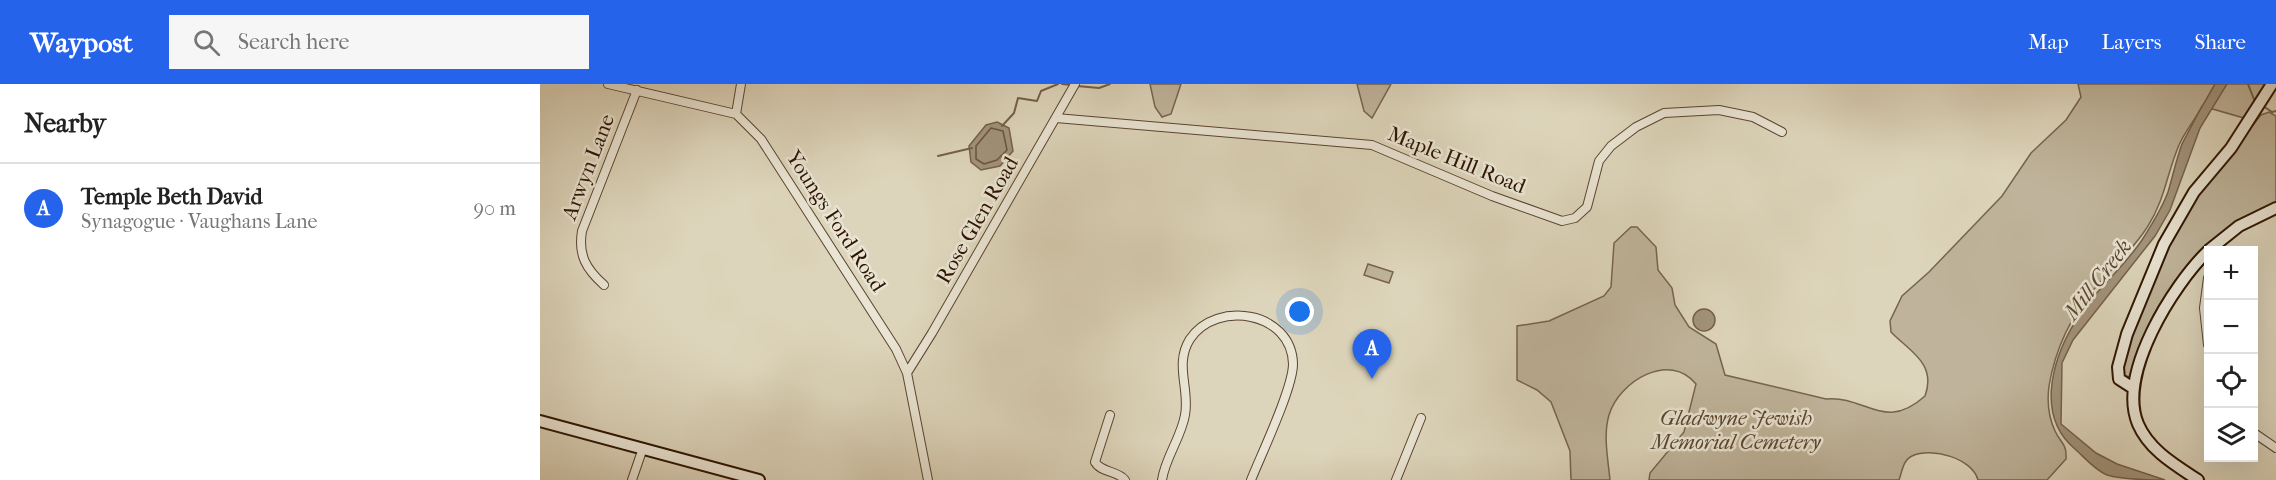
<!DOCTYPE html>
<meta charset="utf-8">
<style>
body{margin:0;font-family:"IM FELL French Canon",serif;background:#f6f6f6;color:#222}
.controls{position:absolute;right:18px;bottom:18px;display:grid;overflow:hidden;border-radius:0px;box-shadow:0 6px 24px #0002}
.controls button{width:54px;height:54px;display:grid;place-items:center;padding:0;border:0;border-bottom:2px solid #e0e0e0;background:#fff;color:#222;font:30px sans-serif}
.you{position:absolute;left:760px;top:228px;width:21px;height:21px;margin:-15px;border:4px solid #fff;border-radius:50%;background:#1a73e8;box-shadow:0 0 0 9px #1a73e833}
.badge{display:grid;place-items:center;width:39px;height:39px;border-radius:50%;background:#2563eb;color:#fff;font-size:20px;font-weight:700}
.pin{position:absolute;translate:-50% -50px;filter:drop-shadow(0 2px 3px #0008)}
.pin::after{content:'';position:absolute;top:32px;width:21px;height:18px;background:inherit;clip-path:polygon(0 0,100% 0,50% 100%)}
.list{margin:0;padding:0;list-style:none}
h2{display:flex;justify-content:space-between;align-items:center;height:78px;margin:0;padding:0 24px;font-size:26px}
h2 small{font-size:20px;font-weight:400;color:#767676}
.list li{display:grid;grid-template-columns:39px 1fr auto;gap:18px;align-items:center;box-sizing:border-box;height:90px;padding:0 24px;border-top:2px solid #e0e0e0}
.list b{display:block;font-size:22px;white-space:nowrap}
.list p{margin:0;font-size:20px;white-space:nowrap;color:#767676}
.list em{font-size:20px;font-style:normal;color:#767676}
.icon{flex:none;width:33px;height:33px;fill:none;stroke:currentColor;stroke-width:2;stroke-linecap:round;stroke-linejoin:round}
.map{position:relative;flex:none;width:1736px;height:396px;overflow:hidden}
header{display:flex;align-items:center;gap:36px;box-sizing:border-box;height:84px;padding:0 30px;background:#2563eb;color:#fff}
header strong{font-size:28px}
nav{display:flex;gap:33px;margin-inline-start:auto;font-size:21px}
.search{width:420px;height:54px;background:#f6f6f6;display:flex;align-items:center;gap:15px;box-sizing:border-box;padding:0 21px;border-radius:0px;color:#767676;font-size:22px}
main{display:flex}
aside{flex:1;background:#fff}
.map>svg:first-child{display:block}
.green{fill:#bfb49b;stroke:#76644e;stroke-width:1.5}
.water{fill:#a2937b;stroke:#74604a;stroke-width:1.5}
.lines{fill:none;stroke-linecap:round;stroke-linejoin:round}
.shore{stroke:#68543e;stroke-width:1.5}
.stream{stroke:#74604a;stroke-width:2}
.street-casing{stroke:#5a442f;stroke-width:10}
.secondary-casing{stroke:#2e1400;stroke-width:14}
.street{stroke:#e9e4d3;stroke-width:8}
.secondary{stroke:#e9e4d3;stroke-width:10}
.labels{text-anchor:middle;stroke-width:5;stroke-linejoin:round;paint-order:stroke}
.street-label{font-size:21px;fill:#2e1400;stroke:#e9e4d3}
.park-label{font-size:21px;font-style:italic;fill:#5a442e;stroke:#e9e4d3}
.water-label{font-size:22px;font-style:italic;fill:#5c4731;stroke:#e9e4d3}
</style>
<header>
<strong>Waypost</strong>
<div class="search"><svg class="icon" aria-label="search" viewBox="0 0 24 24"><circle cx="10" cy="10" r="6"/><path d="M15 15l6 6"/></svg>Search here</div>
<nav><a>Map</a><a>Layers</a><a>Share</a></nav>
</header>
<main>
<aside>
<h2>Nearby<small></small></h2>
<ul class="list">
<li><span class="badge">A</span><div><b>Temple Beth David</b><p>Synagogue · Vaughans Lane</p></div><em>90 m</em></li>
</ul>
</aside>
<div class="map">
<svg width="1736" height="396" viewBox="0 0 1736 396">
<rect width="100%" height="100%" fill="#ddd5bb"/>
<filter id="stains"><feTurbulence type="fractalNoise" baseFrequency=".00333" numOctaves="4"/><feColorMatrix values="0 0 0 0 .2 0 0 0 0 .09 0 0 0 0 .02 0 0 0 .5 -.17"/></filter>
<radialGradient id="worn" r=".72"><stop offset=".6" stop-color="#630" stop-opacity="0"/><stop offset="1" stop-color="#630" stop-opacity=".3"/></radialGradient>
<!-- green -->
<path class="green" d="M610 0H641L631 30 622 33 615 23Z
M817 0H851L832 34 824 27Z
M1538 0H1725L1704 34 1662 22C1655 36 1645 47 1639 61 1627 89 1625 115 1608 142 1593 166 1573 183 1555 204 1531 232 1515 266 1509 302 1507 317 1509 334 1515 347 1521 360 1527 359 1526 375L1507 396H1438C1432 374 1392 363 1372 372 1363 376 1362 388 1359 396H1109L1110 389 1144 348 1156 300C1130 267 1079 297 1069 331 1063 351 1068 375 1070 396H1031L1030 367 1011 318 997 306 977 296V242L1009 237 1064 212 1071 203 1074 159 1091 143H1097L1116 163 1118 186 1132 204 1135 221 1149 243 1176 260 1185 291 1286 315C1326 311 1344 349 1385 312 1397 279 1369 267 1351 248L1350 237 1362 212 1389 188 1462 112 1491 69 1526 36 1541 13Z
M1729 28 1736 32V121L1690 144 1610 248 1590 293 1582 291 1583 273 1635 146 1655 112 1721 31Z
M828 180 853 188 849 199 824 191Z"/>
<!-- water -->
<path class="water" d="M1675 0H1687L1660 44 1630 126 1615 152 1533 256 1522 279 1521 340 1556 369 1577 380 1625 396C1607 396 1584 396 1567 391 1555 386 1544 373 1535 365 1493 330 1514 268 1541 229 1559 203 1584 183 1602 156 1611 142 1622 124 1628 108 1633 92 1636 76 1642 60 1652 40 1663 20 1675 0Z
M457 38 469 44 473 67 460 82 441 86 431 78 429 62 446 41Z
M1153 236a11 11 0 1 1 22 0a11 11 0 1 1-22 0Z"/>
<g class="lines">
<!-- shore -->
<path class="shore" d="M451 44 463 47 467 66 457 76 444 80 436 75V62Z"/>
<!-- stream -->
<path class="stream" d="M522 0 531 1
M1708 0 1715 18
M537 2 559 4 570 0
M1723 22 1732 28 1736 27
M462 42 474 29 478 14 497 17 501 7 518 0
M398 72 432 64"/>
<!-- street casing -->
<g class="street-casing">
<path id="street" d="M68 0 196 30 221 55 356 265 367 289 388 396
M196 30 201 0
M516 34 832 61 952 112 1022 137 1035 134 1047 123 1059 77 1071 62 1096 43 1124 29 1179 26 1213 33 1242 48
M1668 194 1664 224 1668 261
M64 201C46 185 38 171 42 147L97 6
M367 289 392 249 535 0
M570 331 555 378C561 389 577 386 585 396
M1714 349 1736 364
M92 396 103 364
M622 396C625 374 641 354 645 331 650 305 634 280 650 255 677 215 752 228 753 280 753 304 721 371 711 396
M856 396 881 334"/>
</g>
<!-- secondary casing -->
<g class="secondary-casing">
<path id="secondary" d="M1669 166 1699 142 1736 124
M1593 304 1579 295 1578 283 1587 250 1624 160 1654 108 1691 64 1732 0
M0 337 219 396
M1658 396C1635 381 1609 366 1598 340 1577 290 1633 201 1668 167"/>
</g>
<!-- street -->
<use href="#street" class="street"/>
<!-- secondary -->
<use href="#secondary" class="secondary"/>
</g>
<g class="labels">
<!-- street labels -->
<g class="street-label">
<text transform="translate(917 76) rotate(22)" y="7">Maple Hill Road</text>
<text transform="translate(48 83) rotate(-69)" y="7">Arwyn Lane</text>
<text transform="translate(437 136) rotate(-60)" y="7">Rose Glen Road</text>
<text transform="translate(296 137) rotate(57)" y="7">Youngs Ford Road</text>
</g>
<!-- park labels -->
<g class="park-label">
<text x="1196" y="341">Gladwyne Jewish<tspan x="1196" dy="24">Memorial Cemetery</tspan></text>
</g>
<!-- water labels -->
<g class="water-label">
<text transform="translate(1557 195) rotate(-52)" y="8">Mill Creek</text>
</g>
</g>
<rect width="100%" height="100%" filter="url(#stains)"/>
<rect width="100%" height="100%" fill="url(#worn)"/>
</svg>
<div class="controls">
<button>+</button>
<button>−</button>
<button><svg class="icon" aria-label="locate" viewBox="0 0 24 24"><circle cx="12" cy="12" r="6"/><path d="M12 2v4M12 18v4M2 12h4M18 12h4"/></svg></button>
<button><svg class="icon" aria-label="layers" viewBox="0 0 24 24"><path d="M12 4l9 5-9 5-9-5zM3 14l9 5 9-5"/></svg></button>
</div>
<div class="you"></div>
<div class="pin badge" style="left:832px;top:295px">A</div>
</div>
</main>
